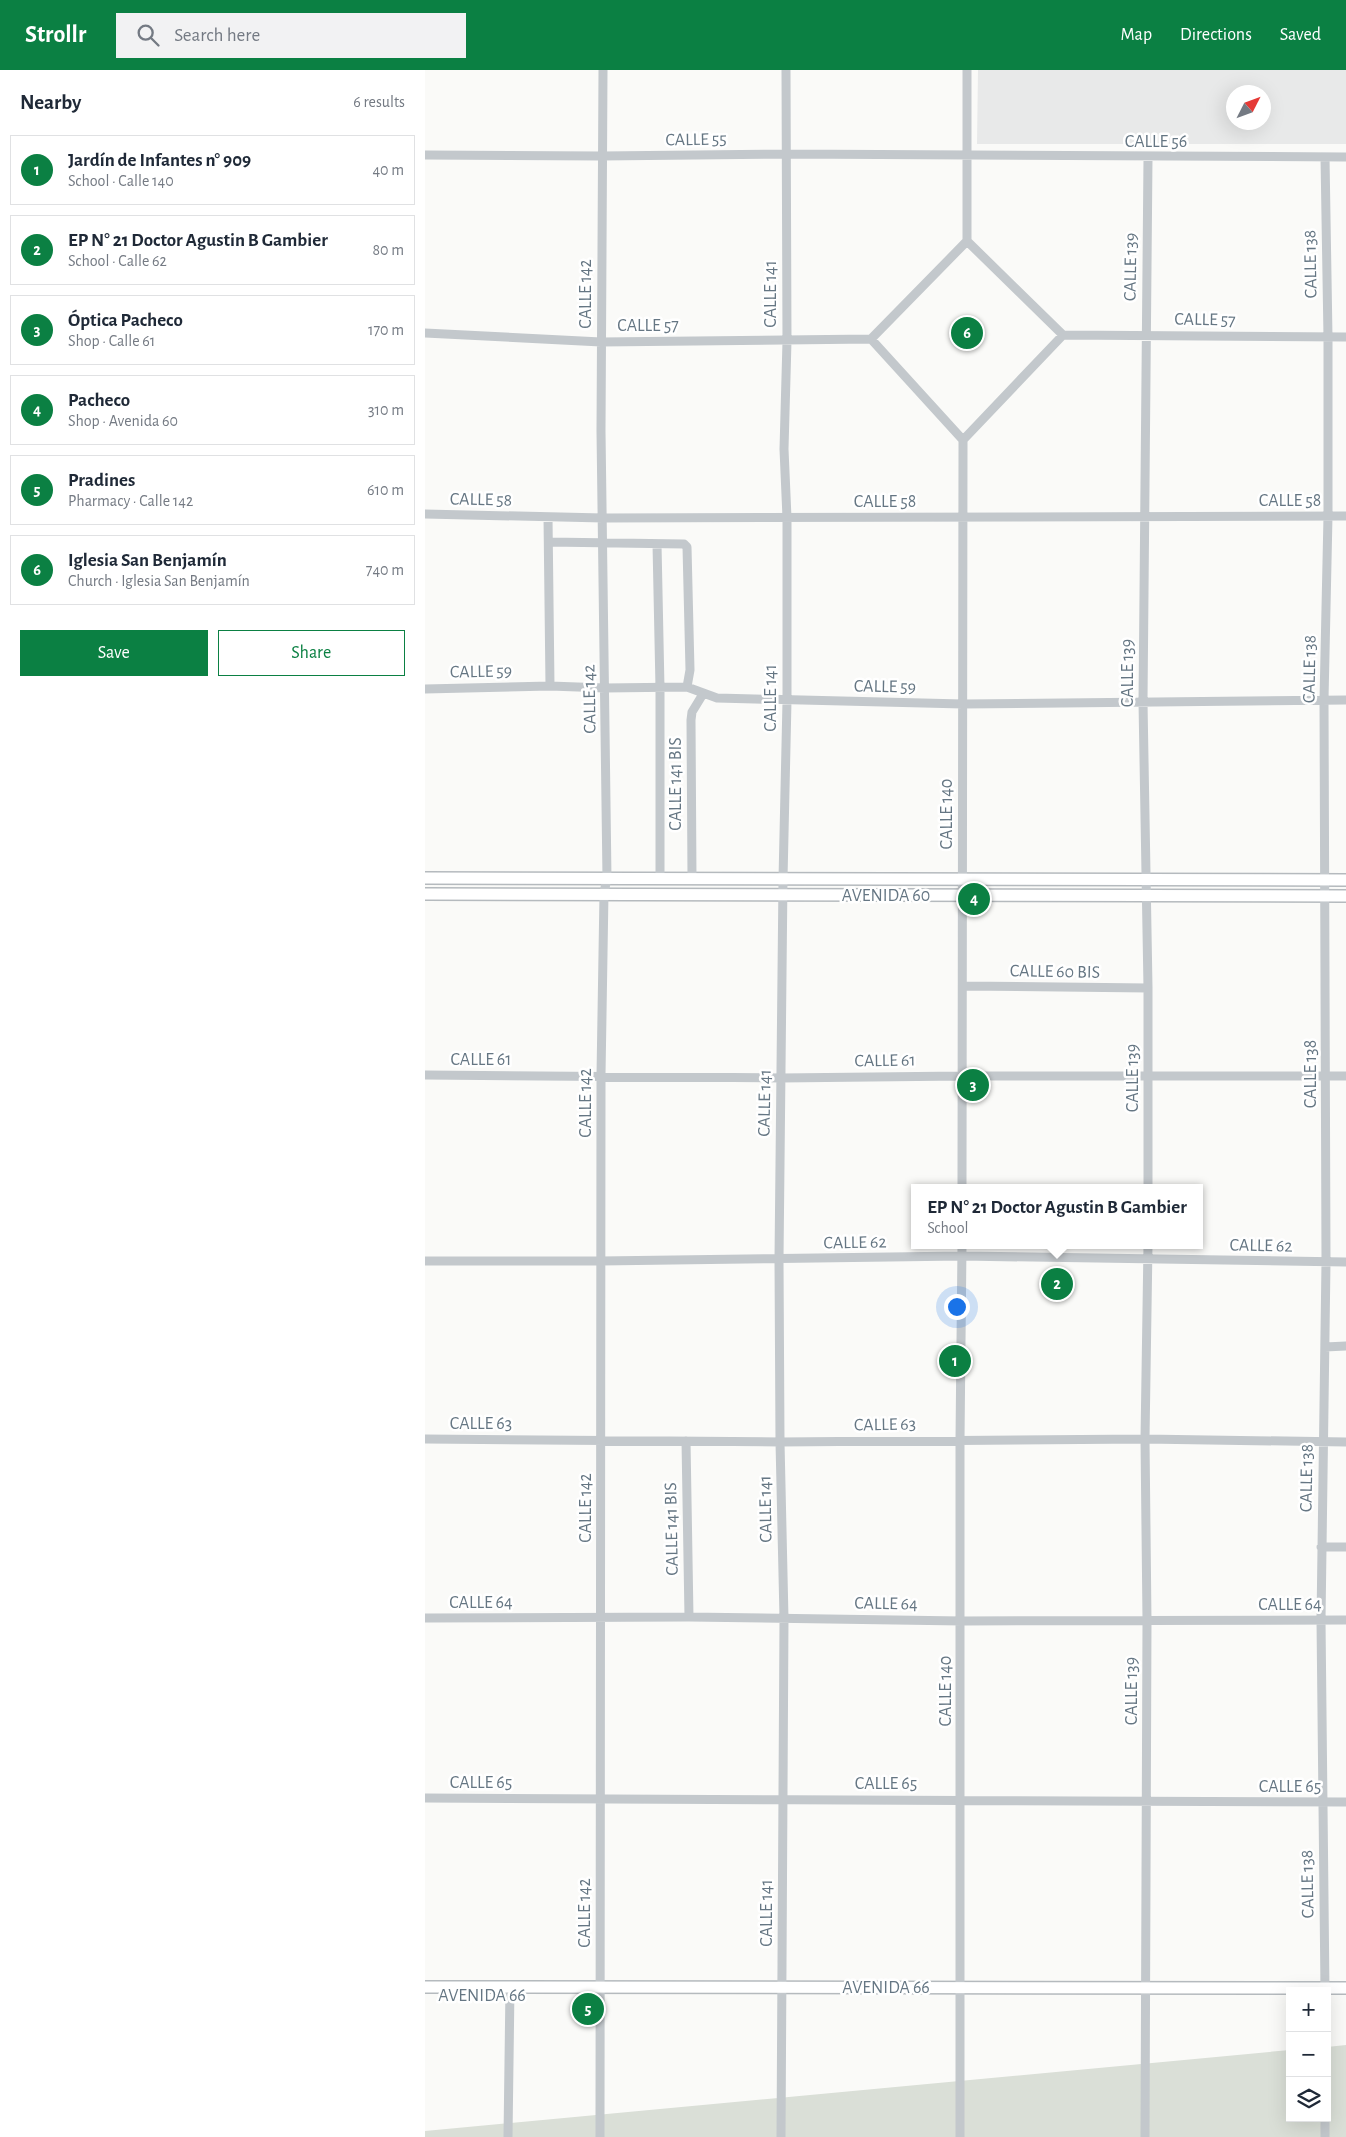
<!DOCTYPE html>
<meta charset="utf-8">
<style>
body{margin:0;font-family:"Alegreya Sans",sans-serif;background:#f2f2f3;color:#1f2937}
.controls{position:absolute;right:15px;bottom:15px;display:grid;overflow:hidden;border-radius:0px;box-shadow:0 5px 20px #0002}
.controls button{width:45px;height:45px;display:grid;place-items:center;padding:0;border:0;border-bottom:1px solid #e0e1e3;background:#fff;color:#1f2937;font:25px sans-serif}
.compass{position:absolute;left:801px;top:15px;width:45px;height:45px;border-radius:50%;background:#fff;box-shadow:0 5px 20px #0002;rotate:48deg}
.you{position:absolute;left:531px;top:1236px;width:18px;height:18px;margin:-12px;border:4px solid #fff;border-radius:50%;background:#1a73e8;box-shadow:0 0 0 8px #1a73e833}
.badge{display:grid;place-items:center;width:32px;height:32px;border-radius:50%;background:#0b8043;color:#fff;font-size:16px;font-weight:700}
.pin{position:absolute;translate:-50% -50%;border:2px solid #fff;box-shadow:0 1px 5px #0006}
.popup{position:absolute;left:486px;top:1114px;width:292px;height:65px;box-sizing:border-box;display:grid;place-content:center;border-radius:0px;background:#fff;filter:drop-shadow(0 1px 4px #0005);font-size:16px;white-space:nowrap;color:#747a83}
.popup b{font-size:19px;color:#1f2937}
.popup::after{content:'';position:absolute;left:50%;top:100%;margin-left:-10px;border:10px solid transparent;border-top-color:#fff}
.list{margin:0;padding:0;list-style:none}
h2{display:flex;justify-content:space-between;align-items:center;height:65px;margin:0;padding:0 20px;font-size:21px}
h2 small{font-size:16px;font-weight:400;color:#747a83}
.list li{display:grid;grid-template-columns:32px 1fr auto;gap:15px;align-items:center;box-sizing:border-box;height:70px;margin:0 10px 10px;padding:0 10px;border:1px solid #e0e1e3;border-radius:0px}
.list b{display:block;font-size:19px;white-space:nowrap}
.list p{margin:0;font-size:16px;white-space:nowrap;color:#747a83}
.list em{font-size:16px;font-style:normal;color:#747a83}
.actions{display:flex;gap:10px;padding:15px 20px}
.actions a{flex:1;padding:11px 0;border:1px solid #0b8043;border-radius:0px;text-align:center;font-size:18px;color:#0b8043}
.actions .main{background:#0b8043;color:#fff}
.icon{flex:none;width:28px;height:28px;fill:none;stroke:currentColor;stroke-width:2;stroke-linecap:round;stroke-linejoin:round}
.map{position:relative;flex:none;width:921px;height:2067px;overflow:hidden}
header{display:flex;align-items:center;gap:30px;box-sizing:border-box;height:70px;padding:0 25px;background:#0b8043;color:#fff}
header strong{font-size:24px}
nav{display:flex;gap:28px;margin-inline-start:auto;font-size:18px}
.search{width:350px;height:45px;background:#f2f2f3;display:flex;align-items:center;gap:12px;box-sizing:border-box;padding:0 18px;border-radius:0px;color:#747a83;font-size:19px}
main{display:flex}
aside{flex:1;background:#fff}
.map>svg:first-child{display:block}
.built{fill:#e8e9e9;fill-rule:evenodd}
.green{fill:#dadfd7}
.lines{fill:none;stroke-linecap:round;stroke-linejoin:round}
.major-casing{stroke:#b5babe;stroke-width:14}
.minor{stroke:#c3c8cc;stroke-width:9}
.major{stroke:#fff;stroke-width:11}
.labels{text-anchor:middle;stroke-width:5;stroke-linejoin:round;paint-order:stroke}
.street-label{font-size:18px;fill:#657683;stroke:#fff}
</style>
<header>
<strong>Strollr</strong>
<div class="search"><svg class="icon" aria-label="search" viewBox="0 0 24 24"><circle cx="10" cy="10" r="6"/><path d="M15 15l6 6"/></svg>Search here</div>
<nav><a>Map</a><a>Directions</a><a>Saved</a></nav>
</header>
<main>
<aside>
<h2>Nearby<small>6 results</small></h2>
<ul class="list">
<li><span class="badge">1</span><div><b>Jardín de Infantes n° 909</b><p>School · Calle 140</p></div><em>40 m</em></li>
<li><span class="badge">2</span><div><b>EP N° 21 Doctor Agustin B Gambier</b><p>School · Calle 62</p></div><em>80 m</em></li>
<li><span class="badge">3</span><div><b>Óptica Pacheco</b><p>Shop · Calle 61</p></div><em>170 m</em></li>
<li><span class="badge">4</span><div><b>Pacheco</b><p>Shop · Avenida 60</p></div><em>310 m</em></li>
<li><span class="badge">5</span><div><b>Pradines</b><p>Pharmacy · Calle 142</p></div><em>610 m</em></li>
<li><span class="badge">6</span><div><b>Iglesia San Benjamín</b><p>Church · Iglesia San Benjamín</p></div><em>740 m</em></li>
</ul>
<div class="actions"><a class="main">Save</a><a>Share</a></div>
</aside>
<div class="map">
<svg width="921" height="2067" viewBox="0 0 921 2067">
<rect width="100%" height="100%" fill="#fafaf8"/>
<!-- built -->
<path class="built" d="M553 0H921V74H552ZM808 22H838V52H808Z"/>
<!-- green -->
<path class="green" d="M921 1975V2067H0V2061L865 1980V2048H902V1977Z"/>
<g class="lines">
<!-- major casing -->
<g class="major-casing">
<path id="major" d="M0 808 921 810
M0 824 921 826
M0 1917 921 1918"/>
</g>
<!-- minor -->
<path class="minor" d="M542 0V171
M0 85 177 86 361 84 921 87
M900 87 903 267V446L899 630 901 1192 896 1550 900 1921
M542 171 638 265
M0 263 176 272 446 269
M638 265 921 267
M538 370 446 269 542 171
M538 370 638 265
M0 444 178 448 921 446
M123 447 125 616
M124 472 259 474 262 477 265 600 262 617
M232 474 235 618V808
M0 619 125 616 180 618 262 617 292 628 538 634 921 630
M267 808 266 650 267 642 278 624
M538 916 723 918
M0 1005 356 1008 537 1006H921
M537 1118 538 370
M723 1118V918L718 632 723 88
M0 1191H176L537 1186 921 1192
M900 1277 921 1276
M0 1369 355 1372 720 1369 921 1372
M261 1371 264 1547
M896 1477H921
M0 1548 264 1547 537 1551 921 1550
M0 1728C307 1729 614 1732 921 1732
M83 2067 85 1917
M175 2067 176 1005 179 823 182 808 176 361 178 0
M356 2067 359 1548 355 1372 354 1189 358 809 362 631V448L359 379 362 271 361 0
M535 2067V1370L537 1175
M720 2067 722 1550 720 1369 723 1175
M900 2067V2048"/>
<!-- major -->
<use href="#major" class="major"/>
</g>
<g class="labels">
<!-- street labels -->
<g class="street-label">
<text transform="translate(271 69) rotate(-1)" y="6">CALLE 55</text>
<text x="731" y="77">CALLE 56</text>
<text transform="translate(885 194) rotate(-91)" y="6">CALLE 138</text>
<text transform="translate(705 197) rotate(-89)" y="6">CALLE 139</text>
<text transform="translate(160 224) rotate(-90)" y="6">CALLE 142</text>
<text transform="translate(345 224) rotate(-90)" y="6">CALLE 141</text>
<text transform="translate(780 249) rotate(1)" y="6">CALLE 57</text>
<text x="223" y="261">CALLE 57</text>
<text transform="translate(56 429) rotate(1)" y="6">CALLE 58</text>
<text x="865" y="436">CALLE 58</text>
<text x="460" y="437">CALLE 58</text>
<text transform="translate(884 599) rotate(-89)" y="6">CALLE 138</text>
<text transform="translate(56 601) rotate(-1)" y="6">CALLE 59</text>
<text transform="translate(702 603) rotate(-90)" y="6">CALLE 139</text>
<text transform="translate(460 616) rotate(1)" y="6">CALLE 59</text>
<text transform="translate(345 628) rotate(-90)" y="6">CALLE 141</text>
<text transform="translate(164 629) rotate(-91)" y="6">CALLE 142</text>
<text transform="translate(250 714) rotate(-90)" y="6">CALLE 141 BIS</text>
<text transform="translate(521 744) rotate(-90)" y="6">CALLE 140</text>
<text x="461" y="831">AVENIDA 60</text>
<text transform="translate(630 901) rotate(1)" y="6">CALLE 60 BIS</text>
<text x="56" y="995">CALLE 61</text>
<text transform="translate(460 990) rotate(-1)" y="6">CALLE 61</text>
<text transform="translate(885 1004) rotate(-90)" y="6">CALLE 138</text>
<text transform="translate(707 1008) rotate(-90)" y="6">CALLE 139</text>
<text transform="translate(160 1033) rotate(-90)" y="6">CALLE 142</text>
<text transform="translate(339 1033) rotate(-89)" y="6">CALLE 141</text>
<text transform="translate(430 1172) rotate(-1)" y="6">CALLE 62</text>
<text transform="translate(836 1175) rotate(1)" y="6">CALLE 62</text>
<text x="56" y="1359">CALLE 63</text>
<text transform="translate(460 1354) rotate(-1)" y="6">CALLE 63</text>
<text transform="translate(881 1408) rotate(-89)" y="6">CALLE 138</text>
<text transform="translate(160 1438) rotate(-90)" y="6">CALLE 142</text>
<text transform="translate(340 1439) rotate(-91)" y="6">CALLE 141</text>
<text transform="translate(246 1459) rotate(-91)" y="6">CALLE 141 BIS</text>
<text x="56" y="1538">CALLE 64</text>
<text transform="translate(461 1533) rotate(1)" y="6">CALLE 64</text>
<text x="865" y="1540">CALLE 64</text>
<text transform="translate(520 1621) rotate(-90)" y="6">CALLE 140</text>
<text transform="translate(706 1621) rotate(-90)" y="6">CALLE 139</text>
<text x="56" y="1718">CALLE 65</text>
<text x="461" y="1719">CALLE 65</text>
<text x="865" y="1722">CALLE 65</text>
<text transform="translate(882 1814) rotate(-91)" y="6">CALLE 138</text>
<text transform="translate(159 1843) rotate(-90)" y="6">CALLE 142</text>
<text transform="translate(341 1843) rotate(-90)" y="6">CALLE 141</text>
<text x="461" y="1923">AVENIDA 66</text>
<text x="57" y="1931">AVENIDA 66</text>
</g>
</g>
</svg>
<div class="controls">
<button>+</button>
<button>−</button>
<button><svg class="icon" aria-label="layers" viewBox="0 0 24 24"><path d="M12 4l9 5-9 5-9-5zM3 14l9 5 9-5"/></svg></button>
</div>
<svg class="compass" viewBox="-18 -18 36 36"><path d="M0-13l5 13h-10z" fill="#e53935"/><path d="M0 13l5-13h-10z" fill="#747a83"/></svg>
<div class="you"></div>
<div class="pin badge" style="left:530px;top:1291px">1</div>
<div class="pin badge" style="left:632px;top:1214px">2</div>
<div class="popup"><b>EP N° 21 Doctor Agustin B Gambier</b>School</div>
<div class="pin badge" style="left:548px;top:1015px">3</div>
<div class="pin badge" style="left:549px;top:829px">4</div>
<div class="pin badge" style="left:163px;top:1939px">5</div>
<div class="pin badge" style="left:542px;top:263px">6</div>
</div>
</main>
